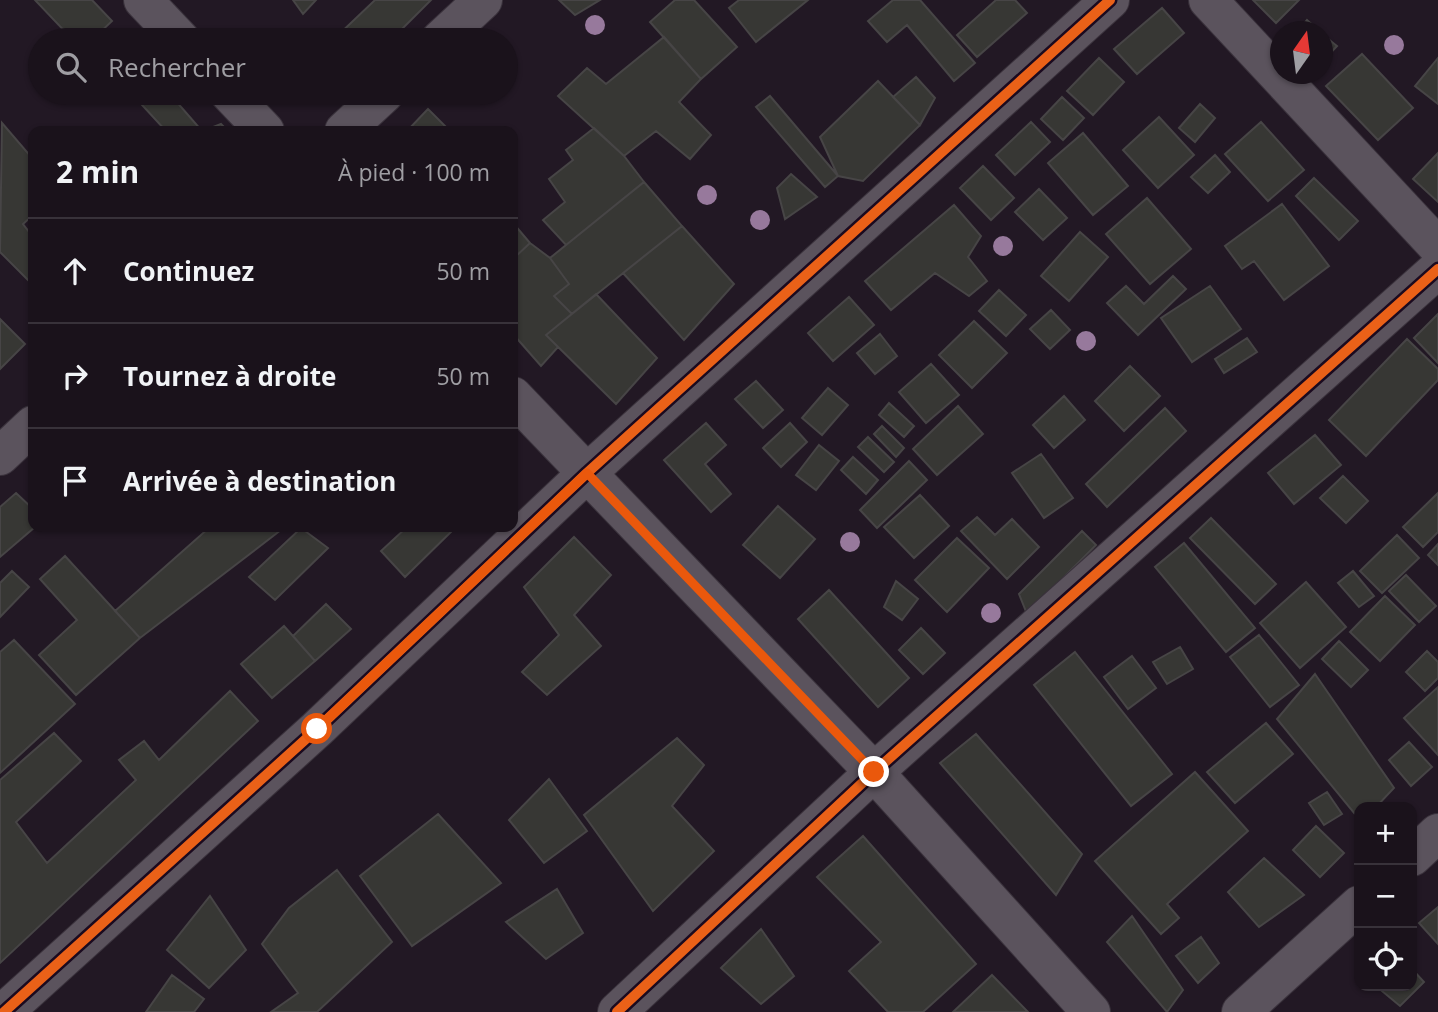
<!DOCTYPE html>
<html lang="fr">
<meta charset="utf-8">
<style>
body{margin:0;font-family:"Open Sans",sans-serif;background:#231b24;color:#f1f3f6}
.controls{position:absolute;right:21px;bottom:21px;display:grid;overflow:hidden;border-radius:14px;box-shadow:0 2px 5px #0004}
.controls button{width:63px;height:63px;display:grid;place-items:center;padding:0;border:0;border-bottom:2px solid #38323a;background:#1a121b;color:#f1f3f6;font:35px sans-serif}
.compass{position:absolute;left:1270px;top:21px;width:63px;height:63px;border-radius:50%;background:#1a121b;box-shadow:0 2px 5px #0004;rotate:14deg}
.stop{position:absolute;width:21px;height:21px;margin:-16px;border:5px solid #ea580c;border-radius:50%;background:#fff}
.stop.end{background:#ea580c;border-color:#fff;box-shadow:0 2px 7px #0008}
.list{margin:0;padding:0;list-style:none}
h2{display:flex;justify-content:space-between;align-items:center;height:91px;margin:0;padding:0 28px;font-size:30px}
h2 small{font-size:23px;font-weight:400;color:#9f9ea3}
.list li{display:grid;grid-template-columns:46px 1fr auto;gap:21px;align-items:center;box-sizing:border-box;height:105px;padding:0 28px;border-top:2px solid #38323a}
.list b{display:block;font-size:26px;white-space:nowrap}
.list em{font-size:23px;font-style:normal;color:#9f9ea3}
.icon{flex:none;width:38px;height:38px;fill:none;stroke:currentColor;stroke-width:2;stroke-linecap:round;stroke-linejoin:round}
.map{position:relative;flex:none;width:1438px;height:1012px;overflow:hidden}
.search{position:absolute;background:#1a121b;box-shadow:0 2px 5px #0004;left:28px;top:28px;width:490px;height:77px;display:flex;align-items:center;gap:18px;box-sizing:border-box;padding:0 24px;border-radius:38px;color:#9f9ea3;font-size:26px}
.panel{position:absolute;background:#1a121b;box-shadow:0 2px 5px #0004;left:28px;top:126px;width:490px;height:406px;border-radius:14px}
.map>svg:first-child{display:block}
.building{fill:#373734;stroke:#474546;stroke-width:2}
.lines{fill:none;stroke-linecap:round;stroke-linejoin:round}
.street-casing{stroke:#3a323c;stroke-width:40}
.street{stroke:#5b535d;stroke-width:38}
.cycleway-casing{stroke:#1b0a1f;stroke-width:15}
.cycleway{stroke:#ea6118;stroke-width:10}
.tree{fill:#97799c}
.route{stroke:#ea580c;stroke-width:9}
</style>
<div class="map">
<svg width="1438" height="1012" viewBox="0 0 1438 1012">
<rect width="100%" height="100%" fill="#221824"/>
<!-- building -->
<path class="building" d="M35 0H92L112 21 92 40H73Z
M293 0H316L303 14Z
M375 0H431L391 40H333Z
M559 0H600L575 15Z
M675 0H694L737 47 701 79 650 22Z
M739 0H808L756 42 729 8Z
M893 0H920L975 63 954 81 907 25 887 42 868 21Z
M996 0H1015L1027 13 977 57 957 35Z
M1253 0H1299L1276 23Z
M1162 8 1184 33 1137 74 1114 49Z
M1307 20 1320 32H1297Z
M1322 34 1337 46 1322 62Z
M664 37 701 79 679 102 711 135 690 159 656 131 624 156 558 96 587 68 606 84Z
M1362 54 1413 108 1378 140 1326 86Z
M1099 58 1124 82 1093 115 1067 91Z
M1438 58V104L1415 86Z
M916 77 935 98 920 125 893 97Z
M878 81 920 125 863 181 838 176 820 137Z
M131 93H169L202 131H166Z
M770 96 838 176 825 187 756 107Z
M1062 97 1084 118 1063 140 1041 119Z
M1200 104 1215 118 1195 142 1179 128Z
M428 109 450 131H407Z
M1159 117 1194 155 1158 188 1123 150Z
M1031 122 1050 142 1015 175 996 155Z
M1261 122 1304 170 1268 201 1225 154Z
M2 123 33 159V215L23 224 33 237V285L0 252Z
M221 124 228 131H203Z
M594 128 624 156 644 182 566 245 543 220 565 202 549 179 573 160 566 150Z
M1083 133 1128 186 1093 215 1048 163Z
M1438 153V202L1413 179Z
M1215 155 1230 172 1208 193 1191 177Z
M983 166 1014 198 991 220 960 188Z
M791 174 817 197 785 219 777 188Z
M1314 178 1358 221 1339 240 1296 196Z
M644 182 682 226 572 314 554 296 569 284 550 258Z
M1039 189 1067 218 1043 240 1015 212Z
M1147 198 1191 249 1150 284 1106 234Z
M1282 204 1329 266 1284 300 1254 261 1242 269 1225 246Z
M954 205 981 236 968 257 987 281 969 296 935 273 891 310 865 281Z
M513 223 530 243 513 259Z
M682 226 734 284 684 340 623 273Z
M1080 232 1108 257 1069 301 1041 276Z
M530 243 550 258 569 284 554 296 572 314 546 335 558 347 541 366 513 334V259Z
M1173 276 1186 289 1138 335 1107 303 1126 286 1144 304Z
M1210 286 1241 329 1192 362 1161 318Z
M999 290 1026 315 1006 336 979 311Z
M596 294 657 358 616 404 546 335Z
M849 297 874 325 833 361 808 333Z
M1051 310 1070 330 1050 349 1030 329Z
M1438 314V363L1414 338Z
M0 319 25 344 0 369Z
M974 321 1007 353 972 388 939 355Z
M880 334 897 356 875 374 857 353Z
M1247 338 1257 352 1224 373 1215 359Z
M1407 339 1438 369V380L1366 456 1329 420Z
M931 364 959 395 926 423 899 392Z
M1130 366 1160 396 1124 431 1095 401Z
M756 381 783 410 763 428 735 399Z
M828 388 848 405 822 435 802 418Z
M1064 396 1085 420 1054 448 1033 425Z
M889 403 914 426 904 437 879 415Z
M958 406 983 434 937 475 913 449Z
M1165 408 1186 431 1107 507 1086 484Z
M706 423 726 445 705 464 731 494 711 512 664 460Z
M790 423 807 442 781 467 763 448Z
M882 426 904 448 896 457 874 434Z
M1315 435 1341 465 1294 504 1268 473Z
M868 437 894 462 884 472 858 447Z
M819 445 839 461 816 490 796 475Z
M1041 454 1073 498 1044 518 1012 473Z
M853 457 878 480 866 494 841 470Z
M909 461 927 480 877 528 860 510Z
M1343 476 1368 501 1346 523 1320 498Z
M16 493 33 509 35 527 0 557V507Z
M1438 493V532L1423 547 1403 527Z
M920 495 949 526 914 558 884 527Z
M778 506 815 539 780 578 743 545Z
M977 517 995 535 1012 519 1039 547 1007 579 961 531Z
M1211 518 1276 584 1255 604 1190 538Z
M210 527H278L281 530 140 638 115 611Z
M407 527H456L405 577 381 551Z
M301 528 328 548 275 600 249 577Z
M1082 531 1096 545 1027 614 1019 594Z
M1397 535 1419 558 1382 593 1360 571Z
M574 537 611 575 574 615 601 646 547 695 522 672 559 635 524 587Z
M957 538 989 568 947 612 915 580Z
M1184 543 1255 628 1226 652 1155 567Z
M1438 544V565L1428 555Z
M65 556 140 638 76 695 39 655 77 620 40 579Z
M12 571 29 587 0 617V583Z
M1353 571 1374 596 1359 607 1338 583Z
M1406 575 1436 606 1419 622 1389 591Z
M896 581 918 599 902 620 884 607Z
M1306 582 1346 627 1300 668 1260 623Z
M829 590 909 678 878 707 798 619Z
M1385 596 1415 625 1380 661 1350 632Z
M326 604 351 629 315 661 293 636Z
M284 626 315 661 272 698 241 664Z
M921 628 945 653 923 674 899 650Z
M1259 635 1299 685 1270 707 1230 657Z
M14 640 75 704 0 773V652Z
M1339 641 1368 670 1351 687 1322 659Z
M1180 647 1193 669 1167 684 1153 662Z
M1427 651 1438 662V678L1425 691 1406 672Z
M1075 652 1172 774 1131 806 1034 685Z
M1132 656 1156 688 1128 709 1104 677Z
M1315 674 1394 788 1376 807H1359V819L1277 719Z
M1438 687V755L1404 718Z
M230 691 258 721 0 963V780L54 733 81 761 16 822 47 863 136 780 119 760 144 741 159 760Z
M1266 723 1293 754 1235 803 1207 772Z
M976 734 1082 854 1056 895 940 763Z
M677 738 704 765 672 806 714 851 653 911 584 815Z
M1409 742 1432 767 1411 786 1389 760Z
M1195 772 1248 831 1167 904 1179 918 1161 934 1095 861Z
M549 779 587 831 544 863 509 820Z
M1327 792 1342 814 1324 825 1309 803Z
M438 814 501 883 412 946 360 876Z
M1316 826 1344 853 1320 877 1293 850Z
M863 836 976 964 923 1012H888L849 971 881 942 817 877Z
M1264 858 1304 895 1259 927 1228 892Z
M337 870 392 942 317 1012H271L298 993 262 944 289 908Z
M557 889 583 933 546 959 506 922Z
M210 896 246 950 209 988 167 950Z
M1438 907V944L1419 923Z
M1132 916 1183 990 1167 1012 1107 942Z
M761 929 794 976 761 1004 721 968Z
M1201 937 1219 963 1198 983 1176 956Z
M1412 969 1424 982 1400 1006 1376 986H1412Z
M172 975 204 999 194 1012H146Z
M992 975 1028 1012H953Z"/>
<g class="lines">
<!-- street casing -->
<g class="street-casing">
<path id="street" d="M143 0 181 40
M1208 0 1438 247
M440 40 483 0
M229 93 265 131
M344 131 385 93
M513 396 874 772 1091 1012
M0 456 33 425
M1412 857 1438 833
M4 1012 317 729 587 473 1110 0
M617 1012 874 772 1438 269
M1241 1012 1359 905"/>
</g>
<!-- street -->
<use href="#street" class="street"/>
<!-- cycleway casing -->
<g class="cycleway-casing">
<path id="cycleway" d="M4 1012 317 729 587 473 1110 0
M617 1012 874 772 1438 269"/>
</g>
<!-- cycleway -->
<use href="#cycleway" class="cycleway"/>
</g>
<!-- trees -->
<g class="tree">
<circle cx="595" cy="25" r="10"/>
<circle cx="1394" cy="45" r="10"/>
<circle cx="707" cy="195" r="10"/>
<circle cx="760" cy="220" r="10"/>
<circle cx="1003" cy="246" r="10"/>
<circle cx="1086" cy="341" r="10"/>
<circle cx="850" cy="542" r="10"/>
<circle cx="991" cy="613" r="10"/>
</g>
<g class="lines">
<!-- route -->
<path class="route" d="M317 729 587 473 874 772"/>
</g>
</svg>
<div class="controls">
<button>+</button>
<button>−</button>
<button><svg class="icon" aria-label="locate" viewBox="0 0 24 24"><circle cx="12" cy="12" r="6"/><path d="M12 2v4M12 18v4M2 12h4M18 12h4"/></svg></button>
</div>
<svg class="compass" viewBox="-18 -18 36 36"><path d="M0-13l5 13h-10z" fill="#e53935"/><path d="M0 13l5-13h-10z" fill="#9f9ea3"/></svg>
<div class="stop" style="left:317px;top:729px"></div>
<div class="stop end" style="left:874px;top:772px"></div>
<div class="search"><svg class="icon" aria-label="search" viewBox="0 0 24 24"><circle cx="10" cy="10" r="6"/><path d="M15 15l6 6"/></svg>Rechercher</div>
<section class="panel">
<h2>2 min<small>À pied · 100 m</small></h2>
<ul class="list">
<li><svg class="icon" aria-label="ahead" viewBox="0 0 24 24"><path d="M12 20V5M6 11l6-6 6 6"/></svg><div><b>Continuez</b></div><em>50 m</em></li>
<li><svg class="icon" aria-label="right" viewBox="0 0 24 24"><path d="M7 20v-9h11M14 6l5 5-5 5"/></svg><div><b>Tournez à droite</b></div><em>50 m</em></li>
<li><svg class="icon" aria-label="arrive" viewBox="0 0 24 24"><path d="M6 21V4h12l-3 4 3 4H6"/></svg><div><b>Arrivée à destination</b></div></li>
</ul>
</section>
</div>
